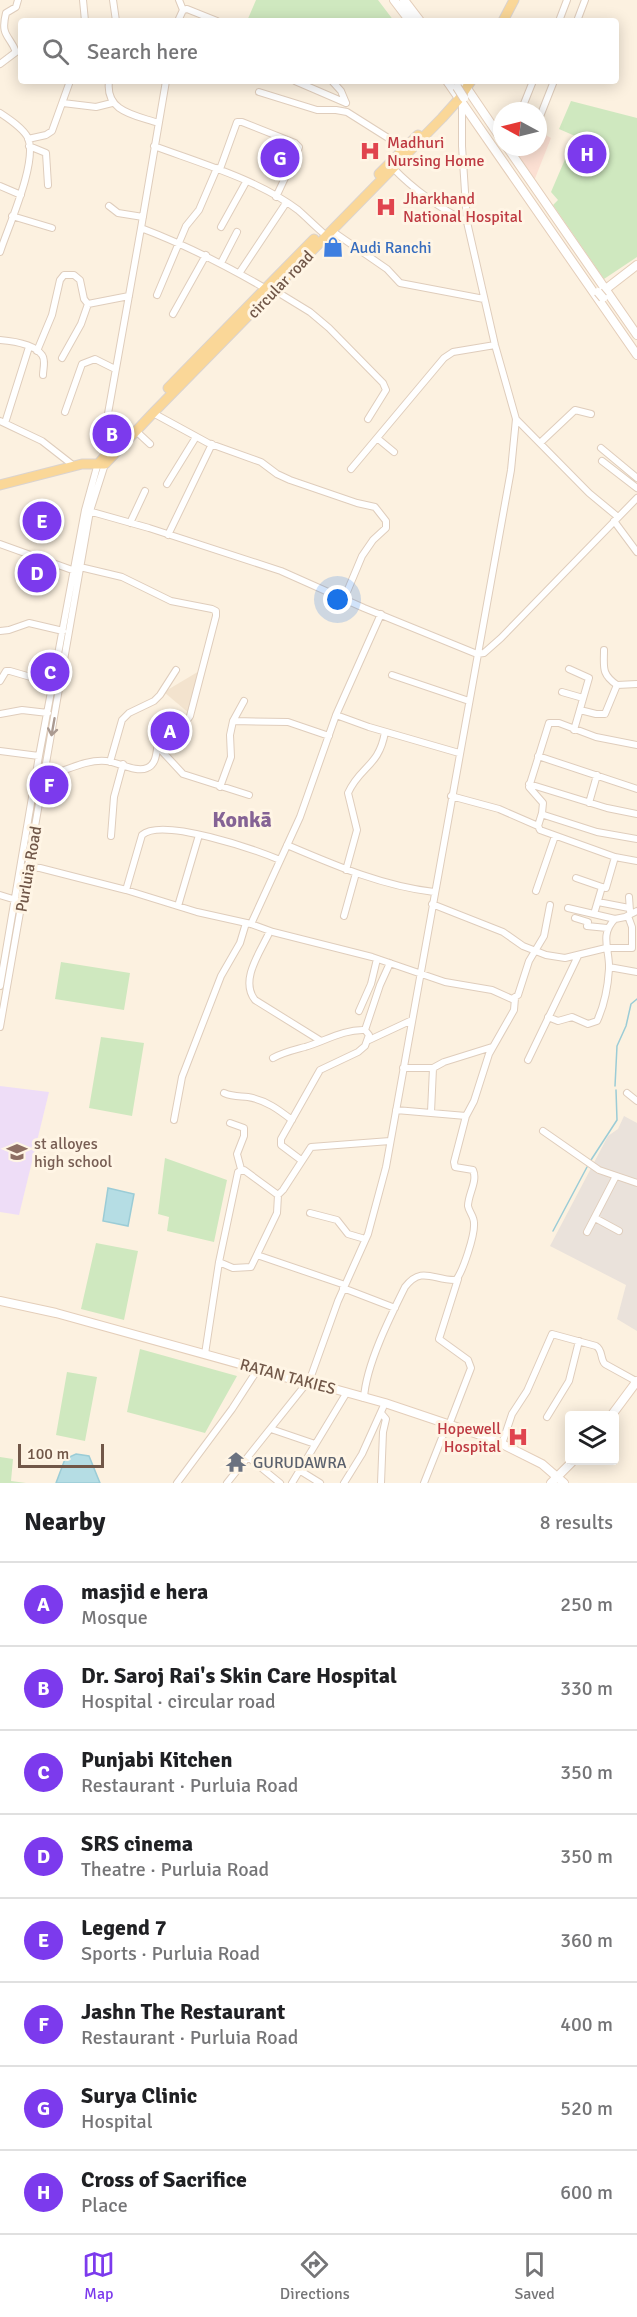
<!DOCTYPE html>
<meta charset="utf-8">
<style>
body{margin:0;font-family:Signika,sans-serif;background:#f6f6f6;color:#202124}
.controls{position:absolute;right:18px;bottom:18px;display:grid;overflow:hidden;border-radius:6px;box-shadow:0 3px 15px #0003}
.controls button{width:54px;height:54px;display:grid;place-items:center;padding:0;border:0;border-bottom:2px solid #e0e0e0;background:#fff;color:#202124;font:30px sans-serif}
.compass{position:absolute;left:493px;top:102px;width:54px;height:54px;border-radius:50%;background:#fff;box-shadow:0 3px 15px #0003;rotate:277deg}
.scale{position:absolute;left:18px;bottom:15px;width:86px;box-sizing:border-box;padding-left:6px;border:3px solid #715748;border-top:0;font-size:16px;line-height:21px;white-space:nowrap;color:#715748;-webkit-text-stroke:4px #fff5e5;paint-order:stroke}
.you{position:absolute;left:338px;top:600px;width:21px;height:21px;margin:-15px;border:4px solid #fff;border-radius:50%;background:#1a73e8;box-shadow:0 0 0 9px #1a73e833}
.badge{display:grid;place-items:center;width:39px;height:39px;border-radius:50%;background:#7c3aed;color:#fff;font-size:20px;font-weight:700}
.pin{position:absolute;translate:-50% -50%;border:3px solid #fff;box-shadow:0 2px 6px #0006}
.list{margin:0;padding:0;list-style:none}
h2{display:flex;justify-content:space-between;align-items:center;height:78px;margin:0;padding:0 24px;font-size:26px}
h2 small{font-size:20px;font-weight:400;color:#757577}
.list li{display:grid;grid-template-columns:39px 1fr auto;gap:18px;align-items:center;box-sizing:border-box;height:84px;padding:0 24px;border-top:2px solid #e0e0e0}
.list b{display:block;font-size:22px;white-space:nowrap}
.list p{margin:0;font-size:20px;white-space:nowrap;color:#757577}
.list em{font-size:20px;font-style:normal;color:#757577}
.icon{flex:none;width:33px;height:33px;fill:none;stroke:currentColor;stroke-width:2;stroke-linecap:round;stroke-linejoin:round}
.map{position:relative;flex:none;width:637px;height:1483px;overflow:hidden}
.search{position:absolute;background:#fff;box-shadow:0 3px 15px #0003;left:18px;right:18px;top:18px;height:66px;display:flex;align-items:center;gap:15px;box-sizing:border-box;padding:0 21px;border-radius:6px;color:#757577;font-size:22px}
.sheet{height:750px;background:#fff}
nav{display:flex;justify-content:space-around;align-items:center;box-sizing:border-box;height:84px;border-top:2px solid #e0e0e0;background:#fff;font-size:16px;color:#757577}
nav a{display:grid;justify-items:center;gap:3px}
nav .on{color:#7c3aed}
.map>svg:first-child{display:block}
.residential{fill:#f3e3ce}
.commercial{fill:#fce0d3}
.industrial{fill:#eae2db}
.education{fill:#eeddf7}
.green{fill:#cfe8bf}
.water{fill:#b5dde4;stroke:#9bccd6;stroke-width:1.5}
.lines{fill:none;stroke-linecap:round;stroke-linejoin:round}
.stream{stroke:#9bccd6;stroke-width:1.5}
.street-casing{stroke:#dfcdbc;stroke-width:8}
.secondary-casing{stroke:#e4ceba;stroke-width:10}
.primary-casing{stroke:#dad3cf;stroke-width:11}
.street{stroke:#fff;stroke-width:6}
.secondary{stroke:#fff;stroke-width:8}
.primary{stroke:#fad798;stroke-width:9}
.secondary-bridge-casing{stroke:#e4ceba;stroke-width:10;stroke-linecap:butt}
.secondary-bridge{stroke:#fff;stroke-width:8}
.oneway{stroke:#aa9a91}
.labels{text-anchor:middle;stroke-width:6;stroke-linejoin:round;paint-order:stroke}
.health-label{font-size:16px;fill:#be3a42;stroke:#fff5e5;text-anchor:start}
.shop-label{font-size:16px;fill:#366cbe;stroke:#fff5e5;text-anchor:start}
.street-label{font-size:16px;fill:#715748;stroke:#fff5e5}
.education-label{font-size:16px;fill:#785e54;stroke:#fff5e5;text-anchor:start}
.worship-label{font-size:16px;fill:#5b616d;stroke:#fff5e5;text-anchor:start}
.district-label{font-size:22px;font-weight:bold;fill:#856395;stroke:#fff5e5}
</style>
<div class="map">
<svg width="637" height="1483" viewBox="0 0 637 1483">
<rect width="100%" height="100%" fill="#fcf1e0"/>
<!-- residential -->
<path class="residential" d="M201 670 190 714 164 692Z"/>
<!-- commercial -->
<path class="commercial" d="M538 131 551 138 534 181 511 147H538Z"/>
<!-- industrial -->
<path class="industrial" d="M624 1116 637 1123V1331L617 1319 626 1285 550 1246 608 1136 618 1129Z"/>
<!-- education -->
<path class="education" d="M0 1086 49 1092 19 1215 0 1212Z"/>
<!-- green -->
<path class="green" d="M256 0H378L394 21H247Z
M571 101 637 118V257L604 279 553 205 558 200 551 192 575 136 559 129Z
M61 962 130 973 124 1010 55 999Z
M101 1037 144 1043 132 1116 89 1108Z
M165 1158 227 1180 214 1242 167 1231 169 1217 158 1214Z
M96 1243 138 1251 124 1320 81 1309Z
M140 1349 237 1376 205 1433 127 1412Z
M67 1372 97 1377 85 1441 56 1435Z
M0 1457 13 1459 11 1481 26 1483H0Z"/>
<!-- water -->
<path class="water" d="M108 1188 134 1194 128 1226 103 1221Z
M76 1454 89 1456 100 1483H56L65 1459Z"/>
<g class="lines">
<!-- stream -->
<path class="stream" d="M615 1086 617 1046 626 1026 631 1004 637 999
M591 1160 617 1120 616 1090
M553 1231 587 1167"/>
<!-- street casing -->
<g class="street-casing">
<path id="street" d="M83 0 85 21
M113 0 116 21
M179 0 183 10
M178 21 183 10 187 9 217 21
M559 21 567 0
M577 21 585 0
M0 64 16 52C10 35 0 37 6 13L16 7 18 0
M109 81C105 112 135 115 158 123
M166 81 141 228C186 245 227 266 268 290
M295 81 346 103
M332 81 341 91 346 103
M259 92 317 110H336L347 112 404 148
M63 103 96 107 112 103
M521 111 533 81
M0 113C9 119 23 128 28 138 38 162 8 227 0 252
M539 119 554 81
M28 139 46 135 52 131 70 81
M29 146 46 153 48 185
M154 146C200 163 259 180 298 210 306 217 314 225 322 232
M393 168C413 189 441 209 467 222
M220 169 237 122H242L295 143 299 147 298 150 276 197
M0 186 21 195
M109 206 118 213 143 217
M12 216 52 228
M221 227 246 182
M332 231 387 269 400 283 484 299
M221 263 237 232
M240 272 286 203
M274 290 310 312 329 328 383 383 386 390 368 419
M157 295 186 226 199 210 217 168
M173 314 206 255
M0 340C12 341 34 344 42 355 46 360 43 369 43 375
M37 351 52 315 60 280 64 275H74L80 280 84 299 88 304 129 296
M62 358 81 324 88 304
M65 412 82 364 95 359 115 369
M153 413 208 443 261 462 277 474 290 480 357 503 375 507 386 521V528L373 540 362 556 344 599
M516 419 589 493 618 517
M0 421 42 441 74 466
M5 423 29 347
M136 431 150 444
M377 438 394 452
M540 443 575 410 591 414
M601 448 637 478
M104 456V436L141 228
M602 461 637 488
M351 469 444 358 453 352 495 345
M167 484 196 437
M85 510 149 528 281 571 364 608 477 654 484 653 501 638 637 498
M614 521 637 552
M130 523 145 491
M168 535 212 444
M0 544 75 571
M0 631 9 630 29 623 63 631
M604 650C604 667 601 674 617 685
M569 669 589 678 574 730
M392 675 469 701
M0 681 6 671H10L58 685
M562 692 583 698
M580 710 596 714H605L617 685 637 684
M0 714 22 710 48 713
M336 715 381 614
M233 721 288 722 329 736
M637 745 596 737 559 723H549L529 787 543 803 542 813 544 815 597 832 637 839
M158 747 183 774 249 795
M0 751 39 756
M538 756 637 789
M110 762 122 720 129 713 154 701 160 695 176 670
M42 777C63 773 84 759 106 761 118 762 136 773 147 768 158 764 156 748 159 739L183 726 190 716 216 616V611L212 609 171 601 122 577 80 567
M529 784 607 808 637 814
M220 787 231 757 230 735 233 721 244 701
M451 796 499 809 538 826
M589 803 597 775
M542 813 538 826 540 830 615 857 637 861
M111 836 114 797 123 764
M287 845C334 865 382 886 434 892
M21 867 40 868 126 890 197 912 251 924 273 932 372 957 445 982 492 990 512 999 518 995 529 961 544 936 550 905
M346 870 357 830 348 793C360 766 379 767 385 732
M576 878 602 887
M126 890 142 835C162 817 256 850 280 860
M536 891 555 836
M0 895 16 900
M629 897 630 911
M598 902 629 908
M432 904 503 932 523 946 546 955 565 958 606 948
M178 906 199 835
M568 908 615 919
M594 914 602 887 606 888 615 857
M344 916 356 873
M575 918 588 922 587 926 607 928
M251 924 300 817 336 715 369 727 459 753
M270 931C261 951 239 980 255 1000L321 1041
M608 950 610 948H632V927L628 916
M609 967 637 972
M0 986 39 756 85 510 98 463
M359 1011 371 984 377 959
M548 1017 558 1021 572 1017 588 1024 597 1021C604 1006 608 985 609 969 610 950 599 935 615 919L625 917 637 911
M0 1027 90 511 105 464
M365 1030 380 985 390 963
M367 1041 412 1020
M273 1058C284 1052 294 1050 305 1047 325 1041 344 1029 365 1030L369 1035 365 1046 358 1052 320 1070 281 1139V1145L301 1160
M528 1060 578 956
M403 1068H433
M224 1093C233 1097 240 1096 248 1097 266 1100 279 1110 292 1120
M627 1093 637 1101
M396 1110 466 1116
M431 1112 433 1068 444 1062 492 1047
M174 1120 182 1077 221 976 240 943 246 923
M230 1123 244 1128V1136L237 1154 241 1169
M543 1131 599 1170 637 1183
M310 1213 337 1220 348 1234 365 1239
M595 1218 619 1231
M587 1232 616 1176
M257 1255 345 1285
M219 1262 233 1268 251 1267 277 1213 278 1195
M343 1288 395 1308
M205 1354 219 1262 238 1172 244 1170 278 1195 283 1190 311 1147 390 1141
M364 1398C366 1365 390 1317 405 1287 422 1265 434 1281 456 1280 463 1271 475 1235 474 1223 474 1216 469 1212 468 1206 468 1194 478 1181 473 1170L455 1167 454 1162 466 1116 474 1101 489 1054 514 1010 515 998
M381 1413 386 1419 383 1432 381 1483
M547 1417 569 1381 579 1341
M449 1425 471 1368 468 1360 439 1339 458 1279
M271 1429 315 1444
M502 1444 512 1414 527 1391 552 1334 596 1346C603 1350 600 1359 605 1364L636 1381
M248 1457 280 1483
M299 1470 320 1483
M177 1483 232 1409 258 1369
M227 1483 310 1379 338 1301 368 1234 386 1167 511 470 516 419 495 345 467 222 462 146V103
M292 1483 347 1392
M344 1483 362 1454 385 1403
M424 1483 447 1425"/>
</g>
<!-- secondary casing -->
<g class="secondary-casing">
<path id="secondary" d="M394 0 410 21
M404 0 420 21
M447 81 637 355
M462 81 502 140
M507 147 637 335
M602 292 637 265
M0 1301 56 1313 258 1369 304 1383 320 1385 385 1403 492 1439 542 1464 564 1483
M611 1416 637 1381
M551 1483 574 1460"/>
</g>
<!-- primary casing -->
<g class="primary-casing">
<path id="primary" d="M503 21 514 0
M379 174 418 135
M168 388 314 239
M99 463 124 435
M0 485 82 464H105L153 413 442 118 459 99 471 81"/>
</g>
<!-- street -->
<use href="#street" class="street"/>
<!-- secondary -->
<use href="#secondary" class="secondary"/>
<!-- primary -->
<use href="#primary" class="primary"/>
<!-- secondary-bridge casing -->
<g class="secondary-bridge-casing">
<path id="secondary-bridge" d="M457 87 464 98
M598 292 603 298"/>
</g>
<!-- secondary-bridge -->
<use href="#secondary-bridge" class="secondary-bridge"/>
</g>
<!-- one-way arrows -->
<defs><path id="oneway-shaft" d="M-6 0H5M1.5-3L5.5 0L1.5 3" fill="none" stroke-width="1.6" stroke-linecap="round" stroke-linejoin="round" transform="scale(1.5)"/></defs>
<use class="oneway" href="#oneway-shaft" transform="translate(53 727) rotate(100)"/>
<!-- icons -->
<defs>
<g id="hospital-bare" transform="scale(1.62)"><path d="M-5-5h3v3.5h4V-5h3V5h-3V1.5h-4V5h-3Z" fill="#e0444e" stroke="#fff5e5" stroke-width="2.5" paint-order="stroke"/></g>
<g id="shop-bare" transform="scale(1.62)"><path d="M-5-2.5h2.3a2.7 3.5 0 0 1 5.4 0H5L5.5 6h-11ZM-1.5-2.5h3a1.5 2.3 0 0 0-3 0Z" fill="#3f7fe0" stroke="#fff5e5" stroke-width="2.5" paint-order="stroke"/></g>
<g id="school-bare" transform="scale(1.62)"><path d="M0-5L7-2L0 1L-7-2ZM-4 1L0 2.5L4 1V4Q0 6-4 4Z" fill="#8d6e63" stroke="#fff5e5" stroke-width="2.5" paint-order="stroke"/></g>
<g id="temple-bare" transform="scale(1.62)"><path d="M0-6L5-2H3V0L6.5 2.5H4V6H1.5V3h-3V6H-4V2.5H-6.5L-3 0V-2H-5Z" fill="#6b7280" stroke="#fff5e5" stroke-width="2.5" paint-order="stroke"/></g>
</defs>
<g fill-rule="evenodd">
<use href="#hospital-bare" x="370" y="151"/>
<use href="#hospital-bare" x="386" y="207"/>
<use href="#shop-bare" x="333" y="247"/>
<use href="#school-bare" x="17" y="1152"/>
<use href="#hospital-bare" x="518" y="1437"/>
<use href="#temple-bare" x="236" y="1462"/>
</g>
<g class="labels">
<!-- health labels -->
<g class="health-label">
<text x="387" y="148">Madhuri<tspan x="387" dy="18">Nursing Home</tspan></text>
<text x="403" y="204">Jharkhand<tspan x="403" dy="18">National Hospital</tspan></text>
<text x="501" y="1434" text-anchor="end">Hopewell<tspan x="501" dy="18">Hospital</tspan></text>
</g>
<!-- shop labels -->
<g class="shop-label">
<text x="350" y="253">Audi Ranchi</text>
</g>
<!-- street labels -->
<g class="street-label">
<text transform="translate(280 284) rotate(-46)" y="6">circular road</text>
<text transform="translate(28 869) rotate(-80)" y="6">Purluia Road</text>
<text transform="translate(288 1376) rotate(15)" y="6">RATAN TAKIES</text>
</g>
<!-- education labels -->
<g class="education-label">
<text x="34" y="1149">st alloyes<tspan x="34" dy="18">high school</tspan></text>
</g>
<!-- worship labels -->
<g class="worship-label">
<text x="253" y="1468">GURUDAWRA</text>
</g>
<!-- district labels -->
<g class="district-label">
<text x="242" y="827">Konkā</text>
</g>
</g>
</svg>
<div class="controls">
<button><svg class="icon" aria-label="layers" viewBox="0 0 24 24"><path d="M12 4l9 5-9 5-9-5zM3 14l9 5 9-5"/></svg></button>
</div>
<svg class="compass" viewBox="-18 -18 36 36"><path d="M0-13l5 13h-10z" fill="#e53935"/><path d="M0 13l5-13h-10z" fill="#757577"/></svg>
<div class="scale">100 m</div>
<div class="you"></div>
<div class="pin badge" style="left:170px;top:731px">A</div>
<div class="pin badge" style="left:112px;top:434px">B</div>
<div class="pin badge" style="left:50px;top:672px">C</div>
<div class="pin badge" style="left:37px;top:573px">D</div>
<div class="pin badge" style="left:42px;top:521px">E</div>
<div class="pin badge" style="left:49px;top:785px">F</div>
<div class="pin badge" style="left:280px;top:158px">G</div>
<div class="pin badge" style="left:587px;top:154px">H</div>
<div class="search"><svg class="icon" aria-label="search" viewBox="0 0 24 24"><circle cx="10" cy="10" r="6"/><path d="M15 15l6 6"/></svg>Search here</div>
</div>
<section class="sheet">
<h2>Nearby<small>8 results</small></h2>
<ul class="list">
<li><span class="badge">A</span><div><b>masjid e hera</b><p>Mosque</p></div><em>250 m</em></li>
<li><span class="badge">B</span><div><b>Dr. Saroj Rai's Skin Care Hospital</b><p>Hospital · circular road</p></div><em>330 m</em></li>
<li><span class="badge">C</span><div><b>Punjabi Kitchen</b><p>Restaurant · Purluia Road</p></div><em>350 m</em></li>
<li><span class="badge">D</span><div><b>SRS cinema</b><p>Theatre · Purluia Road</p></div><em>350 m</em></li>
<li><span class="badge">E</span><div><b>Legend 7</b><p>Sports · Purluia Road</p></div><em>360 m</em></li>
<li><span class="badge">F</span><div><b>Jashn The Restaurant</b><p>Restaurant · Purluia Road</p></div><em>400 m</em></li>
<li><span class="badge">G</span><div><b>Surya Clinic</b><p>Hospital</p></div><em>520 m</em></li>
<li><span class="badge">H</span><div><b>Cross of Sacrifice</b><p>Place</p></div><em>600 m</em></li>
</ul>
</section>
<nav>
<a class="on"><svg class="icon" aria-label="map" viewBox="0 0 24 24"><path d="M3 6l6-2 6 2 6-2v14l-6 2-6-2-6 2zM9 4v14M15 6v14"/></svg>Map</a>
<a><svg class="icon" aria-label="directions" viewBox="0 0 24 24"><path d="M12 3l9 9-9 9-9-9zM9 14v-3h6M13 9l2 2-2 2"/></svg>Directions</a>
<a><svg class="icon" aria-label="saved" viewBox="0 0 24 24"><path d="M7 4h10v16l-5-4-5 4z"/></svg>Saved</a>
</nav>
